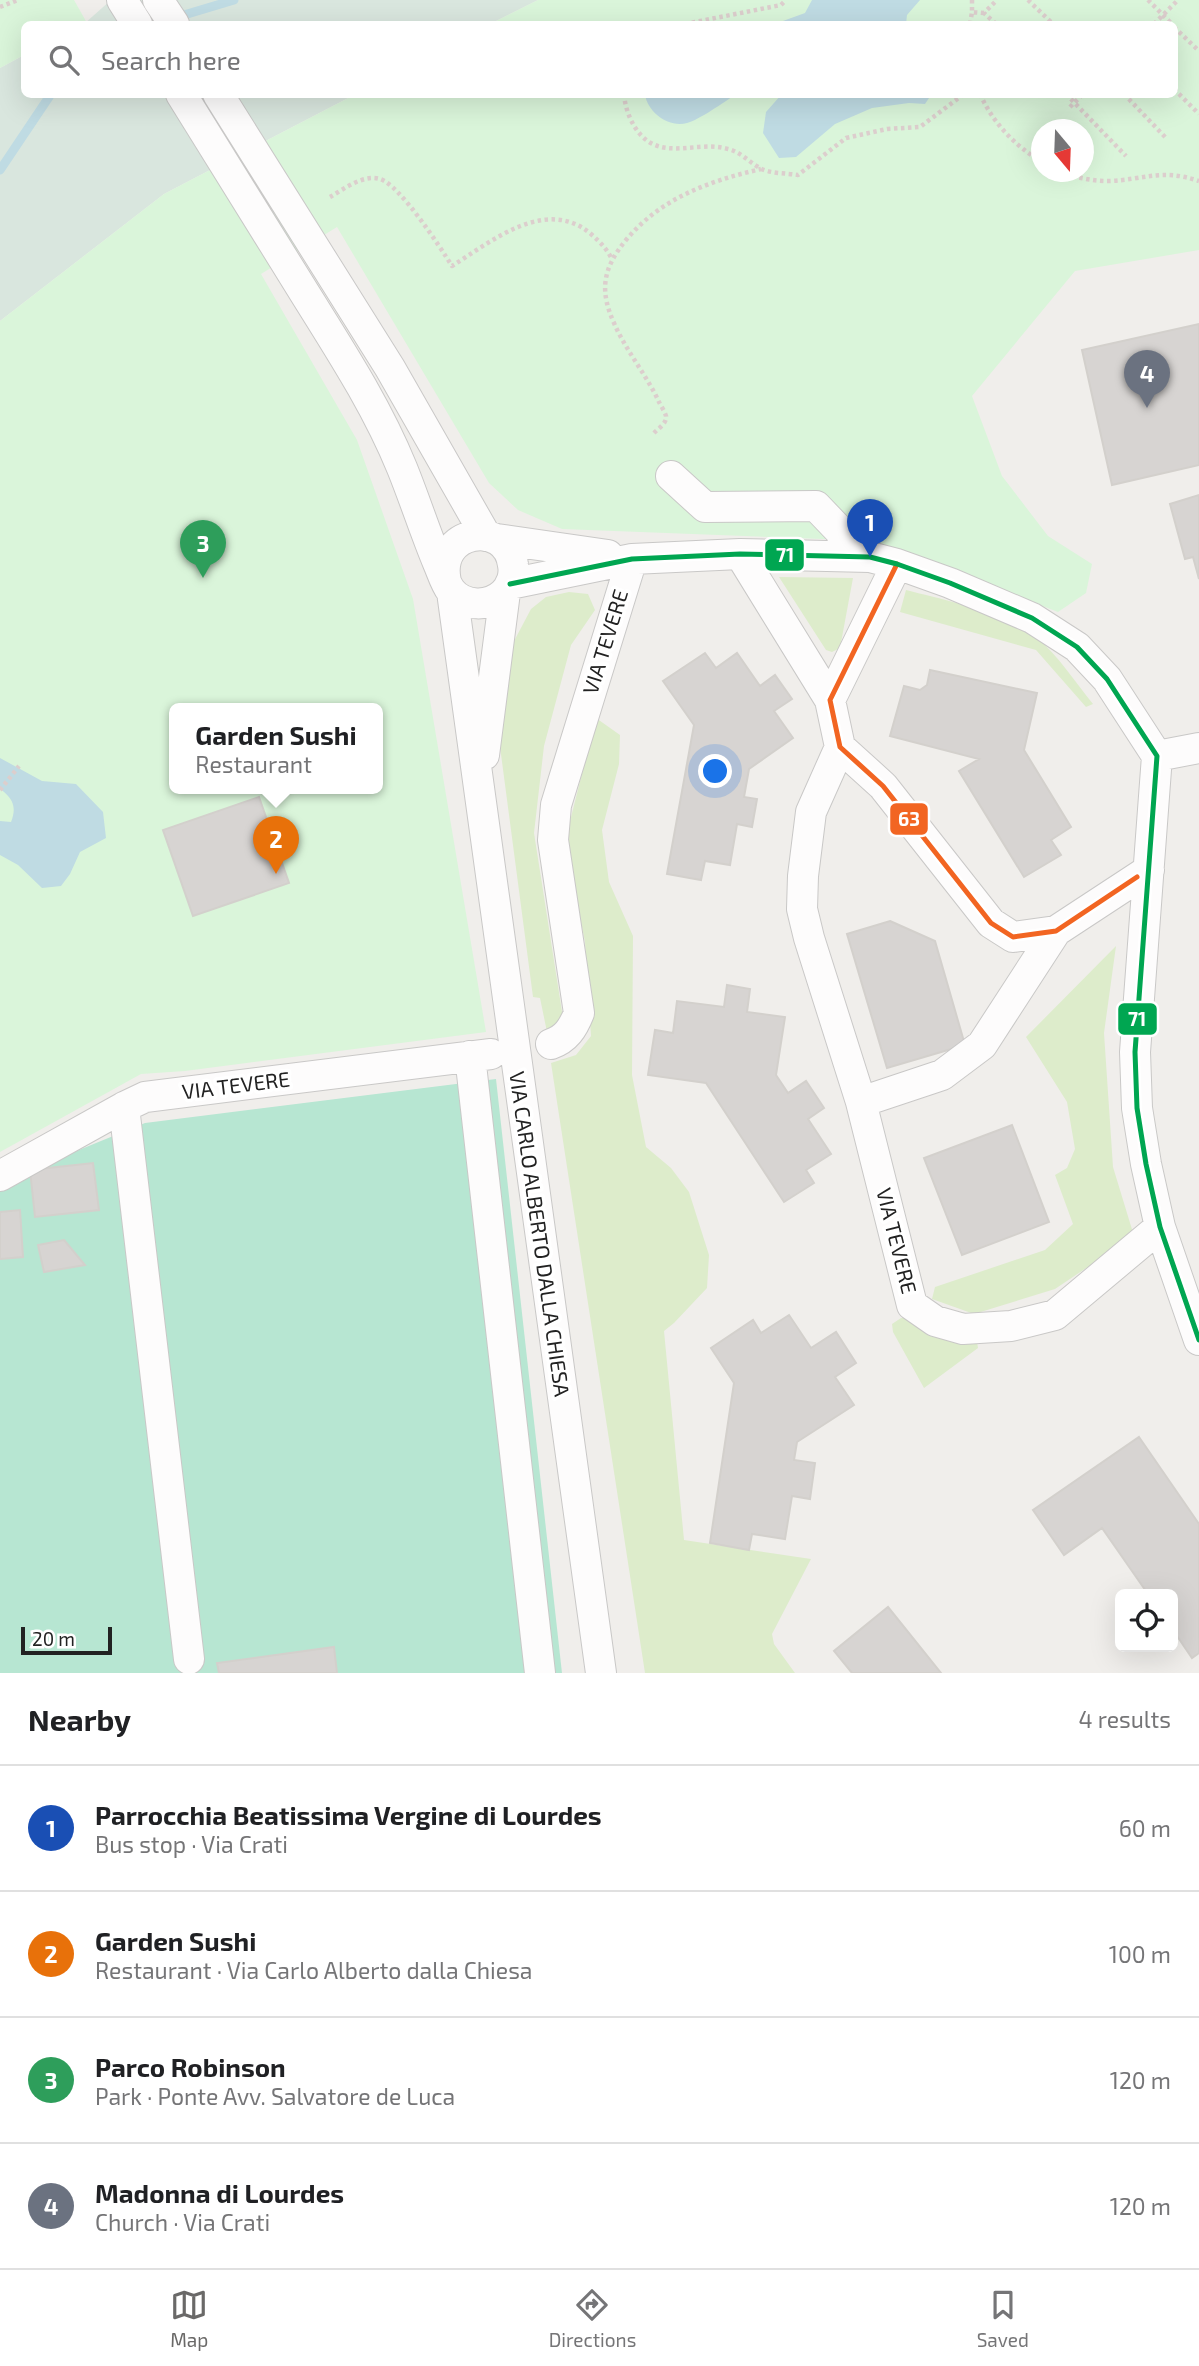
<!DOCTYPE html>
<meta charset="utf-8">
<style>
body{margin:0;font-family:"Exo 2",sans-serif;background:#f2f2f2;color:#202124}
.controls{position:absolute;right:21px;bottom:21px;display:grid;overflow:hidden;border-radius:10px;box-shadow:0 7px 28px #0002}
.controls button{width:63px;height:63px;display:grid;place-items:center;padding:0;border:0;border-bottom:2px solid #e0e0e0;background:#fff;color:#202124;font:35px sans-serif}
.compass{position:absolute;left:1031px;top:119px;width:63px;height:63px;border-radius:50%;background:#fff;box-shadow:0 7px 28px #0002;rotate:161deg}
.scale{position:absolute;left:21px;bottom:18px;width:91px;box-sizing:border-box;padding-left:7px;border:4px solid #222;border-top:0;font-size:19px;line-height:24px;white-space:nowrap;color:#222;-webkit-text-stroke:5px #fff;paint-order:stroke}
.you{position:absolute;left:716px;top:772px;width:24px;height:24px;margin:-18px;border:5px solid #fff;border-radius:50%;background:#1a73e8;box-shadow:0 0 0 10px #1a73e833}
.badge{display:grid;place-items:center;width:46px;height:46px;border-radius:50%;background:#6a6968;color:#fff;font-size:23px;font-weight:700}
.pin{position:absolute;translate:-50% -58px;filter:drop-shadow(0 2px 4px #0008)}
.pin::after{content:'';position:absolute;top:37px;width:24px;height:21px;background:inherit;clip-path:polygon(0 0,100% 0,50% 100%)}
.popup{position:absolute;left:169px;top:703px;width:214px;height:91px;box-sizing:border-box;display:grid;place-content:center;border-radius:10px;background:#fff;filter:drop-shadow(0 2px 5px #0005);font-size:23px;white-space:nowrap;color:#757577}
.popup b{font-size:26px;color:#202124}
.popup::after{content:'';position:absolute;left:50%;top:100%;margin-left:-14px;border:14px solid transparent;border-top-color:#fff}
.list{margin:0;padding:0;list-style:none}
h2{display:flex;justify-content:space-between;align-items:center;height:91px;margin:0;padding:0 28px;font-size:30px}
h2 small{font-size:23px;font-weight:400;color:#757577}
.list li{display:grid;grid-template-columns:46px 1fr auto;gap:21px;align-items:center;box-sizing:border-box;height:126px;padding:0 28px;border-top:2px solid #e0e0e0}
.list b{display:block;font-size:26px;white-space:nowrap}
.list p{margin:0;font-size:23px;white-space:nowrap;color:#757577}
.list em{font-size:23px;font-style:normal;color:#757577}
.icon{flex:none;width:38px;height:38px;fill:none;stroke:currentColor;stroke-width:2;stroke-linecap:round;stroke-linejoin:round}
.map{position:relative;flex:none;width:1199px;height:1673px;overflow:hidden}
.search{position:absolute;background:#fff;box-shadow:0 7px 28px #0002;left:21px;right:21px;top:21px;height:77px;display:flex;align-items:center;gap:18px;box-sizing:border-box;padding:0 24px;border-radius:10px;color:#757577;font-size:26px}
.sheet{height:595px;background:#fff}
nav{display:flex;justify-content:space-around;align-items:center;box-sizing:border-box;height:98px;border-top:2px solid #e0e0e0;background:#fff;font-size:19px;color:#757577}
nav a{display:grid;justify-items:center;gap:4px}
nav .on{color:#6a6968}
.map>svg:first-child{display:block}
.grass{fill:#ddeccb}
.wetland{fill:#d9e6de}
.park{fill:#daf5da;fill-rule:evenodd}
.pitch{fill:#b7e6d2}
.water{fill:#bfdbe3}
.lines{fill:none;stroke-linecap:round;stroke-linejoin:round}
.stream{stroke:#bfdbe3;stroke-width:9}
.building{fill:#d7d4d2;stroke:#d3d0cc;stroke-width:2}
.minor-casing{stroke:#c9c8c7;stroke-width:32}
.path{stroke:#dccecd;stroke-width:4.5;stroke-dasharray:3.5 3.5;stroke-linecap:butt}
.minor{stroke:#fdfcfc;stroke-width:30}
.bus-1-casing{stroke:#fff;stroke-width:10}
.bus-2-casing{stroke:#fff;stroke-width:10}
.bus-1{stroke:#f26522;stroke-width:5}
.bus-2{stroke:#00a651;stroke-width:5}
.labels{text-anchor:middle;stroke-width:7;stroke-linejoin:round;paint-order:stroke}
.street-label{font-size:21px;fill:#222;stroke:#fff}
.line-badge{stroke:#fff;stroke-width:2.5}
.badge-label{font-size:19px;text-anchor:middle;font-weight:bold;fill:#fff}
</style>
<div class="map">
<svg width="1199" height="1673" viewBox="0 0 1199 1673">
<rect width="100%" height="100%" fill="#f0eeeb"/>
<!-- grass -->
<path class="grass" d="M779 577 853 578 840 648 832 652 826 650Z
M906 590C944 600 1006 612 1037 638 1058 655 1075 682 1093 704L1086 707 1036 650 900 612Z
M569 592 588 594 595 610 571 645 544 746 534 833 563 1018 547 1032 540 998 533 997 499 739 513 643 531 609 546 597Z
M596 718 620 735 619 764 602 830 609 882 633 936 632 1075 646 1147 671 1168 689 1192 709 1255 707 1288 674 1323 664 1331 684 1540 811 1559 772 1634 774 1644 795 1673H645L551 1063 576 1055 591 1036 585 942 565 841Z
M1116 946 1104 1033 1113 1167 1134 1236 1055 1289 974 1314 932 1299 935 1287 1045 1250 1073 1224 1055 1175 1067 1168 1075 1149 1067 1102 1026 1037Z
M901 1318H906C926 1338 950 1341 977 1342L978 1348 924 1388 893 1332 892 1324Z"/>
<!-- wetland -->
<path class="wetland" d="M111 0H538L490 24H84Z
M24 55V94L354 95 164 194 0 321V68Z"/>
<!-- park -->
<path class="park" d="M0 0H74L87 23 24 24V55L0 68Z
M538 0H1199V250L1075 271 972 396 1002 476 1048 536 1092 564 1086 593 1058 612 875 541 562 529 518 510 489 483 337 227 261 274 357 440 413 599 486 1032 185 1071 141 1074 0 1152V321L164 194 354 95 1174 94V24H490ZM1042 130H1084V172H1042ZM174 708H378V788H174Z"/>
<!-- pitch -->
<path class="pitch" d="M496 1079 562 1673H0V1188L30 1170 145 1123Z"/>
<!-- water -->
<path class="water" d="M812 0H920L907 15 906 24H759L783 21 805 13Z
M645 95V94L735 95C724 102 699 120 687 123 668 128 648 112 645 95Z
M781 95V94L931 95 925 104 909 103 872 108 835 124 796 157 779 158 763 133 766 112Z
M0 758 42 781 76 784 103 812 106 838 80 852 70 874 61 886 42 888 18 865 0 855V821L11 822C17 807 13 798 0 789Z"/>
<g class="lines">
<!-- stream -->
<path class="stream" d="M154 24 234 0
M0 170 51 94"/>
</g>
<!-- building -->
<path class="building" d="M1199 324V465L1112 485 1082 350Z
M1199 495V579L1193 557 1185 559 1170 504Z
M705 653 716 668 737 653 760 686 775 675 792 699 774 711 793 738 749 769 744 797 757 799 752 827 737 824 730 865 705 861 701 880 667 874 694 725 663 681Z
M930 670 1037 693 1024 750 1071 827 1051 840 1061 855 1024 877 959 771 979 759 890 736 904 686 920 690 927 685Z
M259 797 289 883 193 916 163 830Z
M890 921 935 941 965 1045 887 1068 847 934Z
M727 985 750 989 747 1012 785 1017 776 1075 788 1093 806 1081 824 1108 808 1119 831 1154 806 1170 814 1183 784 1202 706 1083 648 1075 655 1030 673 1033 677 1001 724 1007Z
M1012 1125 1049 1222 962 1255 924 1158Z
M93 1163 99 1210 35 1217 30 1170Z
M20 1210 23 1257 0 1259V1212Z
M64 1240 85 1265 44 1272 38 1245Z
M789 1315 811 1348 836 1332 856 1363 835 1377 854 1405 797 1442 794 1460 815 1463 810 1499 792 1496 785 1539 752 1534 749 1550 710 1543 734 1383 711 1348 753 1320 761 1333Z
M1139 1437 1199 1524V1653L1192 1658 1173 1630V1594H1148L1102 1528 1064 1555 1033 1510Z
M888 1607 941 1673H852L834 1651Z
M334 1647 337 1673H219L217 1663Z"/>
<g class="lines">
<!-- minor casing -->
<g class="minor-casing">
<path id="minor" d="M122 0 137 24
M158 0 174 24
M181 94C223 162 265 230 307 297 342 353 377 407 402 468 415 500 425 532 438 563 442 572 445 583 451 591 464 607 489 607 503 594 511 587 515 575 513 565 507 518 434 529 446 582
M218 94 390 368 486 536
M671 476 705 507 816 506 840 531 850 556
M497 539 608 555
M740 554 830 700
M897 564 830 700 840 747 883 786 991 923 1013 937 1056 931 1149 870
M510 584 632 559 740 554 870 557 897 564 950 583 1032 618 1077 647 1107 679 1157 756 1135 1052 1137 1108 1146 1164 1160 1227 1199 1340
M452 592 601 1673
M840 747 811 812 803 876 802 909 809 938 861 1102
M484 755 505 592
M1157 756 1199 748
M1056 931 982 1045 942 1075 861 1102 912 1305 935 1321 963 1329 1011 1326 1055 1315 1160 1227
M551 1044C566 1039 573 1028 579 1013L553 840 556 805 632 559
M470 1056 540 1673
M124 1107 189 1659
M0 1176 124 1107 145 1097 491 1054"/>
</g>
<!-- path -->
<path class="path" d="M972 0V12
M1028 0 1053 24
M1148 0 1172 24
M0 7 18 0
M685 24 781 5 786 0
M970 24 972 12 984 13
M996 24 984 13 997 0
M1154 24 1178 0
M1174 27 1199 51
M1174 89 1199 114
M624 94C625 108 631 124 640 134 663 161 698 140 728 149 741 152 749 162 760 168 770 174 787 173 798 175L846 138 887 129 920 127 964 94
M980 94C993 123 1015 146 1042 162
M1066 94 1126 156
M1124 94 1166 138
M1070 107 1083 94
M1059 172C1075 177 1091 181 1108 181 1144 180 1161 168 1199 181
M330 197C344 189 363 174 380 179 400 185 440 247 452 266 492 241 546 196 591 234 600 242 606 248 612 259
M654 433C659 428 667 423 666 416 665 412 661 406 659 402 646 374 626 351 614 323 599 290 603 268 626 240 661 198 709 181 761 169
M0 790 19 766"/>
<!-- minor -->
<use href="#minor" class="minor"/>
<!-- bus-1 casing -->
<g class="bus-1-casing">
<path id="bus-1" d="M897 564 830 700 840 747 883 786 991 923 1013 937 1056 931 1137 877"/>
</g>
<!-- bus-2 casing -->
<g class="bus-2-casing">
<path id="bus-2" d="M510 584 632 559 740 554 870 557 897 564 950 583 1032 618 1077 647 1107 679 1157 756 1135 1052 1137 1108 1146 1164 1160 1227 1199 1340"/>
</g>
<!-- bus-1 -->
<use href="#bus-1" class="bus-1"/>
<!-- bus-2 -->
<use href="#bus-2" class="bus-2"/>
</g>
<g class="labels">
<!-- street labels -->
<g class="street-label">
<text transform="translate(606 642) rotate(-73)" y="7">VIA TEVERE</text>
<text transform="translate(236 1086) rotate(-7)" y="7">VIA TEVERE</text>
<text transform="translate(539 1234) rotate(82)" y="7">VIA CARLO ALBERTO DALLA CHIESA</text>
<text transform="translate(896 1241) rotate(76)" y="7">VIA TEVERE</text>
</g>
</g>
<g class="line-badge">
<rect x="764" y="538" width="41" height="34" rx="7" fill="#00a651"/>
<rect x="889" y="802" width="40" height="34" rx="7" fill="#f26522"/>
<rect x="1117" y="1002" width="41" height="34" rx="7" fill="#00a651"/>
</g>
<g class="badge-label">
<text x="785" y="562">71</text>
<text x="909" y="826">63</text>
<text x="1137" y="1026">71</text>
</g>
</svg>
<div class="controls">
<button><svg class="icon" aria-label="locate" viewBox="0 0 24 24"><circle cx="12" cy="12" r="6"/><path d="M12 2v4M12 18v4M2 12h4M18 12h4"/></svg></button>
</div>
<svg class="compass" viewBox="-18 -18 36 36"><path d="M0-13l5 13h-10z" fill="#e53935"/><path d="M0 13l5-13h-10z" fill="#757577"/></svg>
<div class="scale">20 m</div>
<div class="you"></div>
<div class="pin badge" style="left:870px;top:557px;background:#1a4fb4">1</div>
<div class="pin badge" style="left:276px;top:874px;background:#e8710a">2</div>
<div class="popup"><b>Garden Sushi</b>Restaurant</div>
<div class="pin badge" style="left:203px;top:578px;background:#2e9e5b">3</div>
<div class="pin badge" style="left:1147px;top:408px;background:#6b7280">4</div>
<div class="search"><svg class="icon" aria-label="search" viewBox="0 0 24 24"><circle cx="10" cy="10" r="6"/><path d="M15 15l6 6"/></svg>Search here</div>
</div>
<section class="sheet">
<h2>Nearby<small>4 results</small></h2>
<ul class="list">
<li><span class="badge" style="background:#1a4fb4">1</span><div><b>Parrocchia Beatissima Vergine di Lourdes</b><p>Bus stop · Via Crati</p></div><em>60 m</em></li>
<li><span class="badge" style="background:#e8710a">2</span><div><b>Garden Sushi</b><p>Restaurant · Via Carlo Alberto dalla Chiesa</p></div><em>100 m</em></li>
<li><span class="badge" style="background:#2e9e5b">3</span><div><b>Parco Robinson</b><p>Park · Ponte Avv. Salvatore de Luca</p></div><em>120 m</em></li>
<li><span class="badge" style="background:#6b7280">4</span><div><b>Madonna di Lourdes</b><p>Church · Via Crati</p></div><em>120 m</em></li>
</ul>
</section>
<nav>
<a class="on"><svg class="icon" aria-label="map" viewBox="0 0 24 24"><path d="M3 6l6-2 6 2 6-2v14l-6 2-6-2-6 2zM9 4v14M15 6v14"/></svg>Map</a>
<a><svg class="icon" aria-label="directions" viewBox="0 0 24 24"><path d="M12 3l9 9-9 9-9-9zM9 14v-3h6M13 9l2 2-2 2"/></svg>Directions</a>
<a><svg class="icon" aria-label="saved" viewBox="0 0 24 24"><path d="M7 4h10v16l-5-4-5 4z"/></svg>Saved</a>
</nav>
